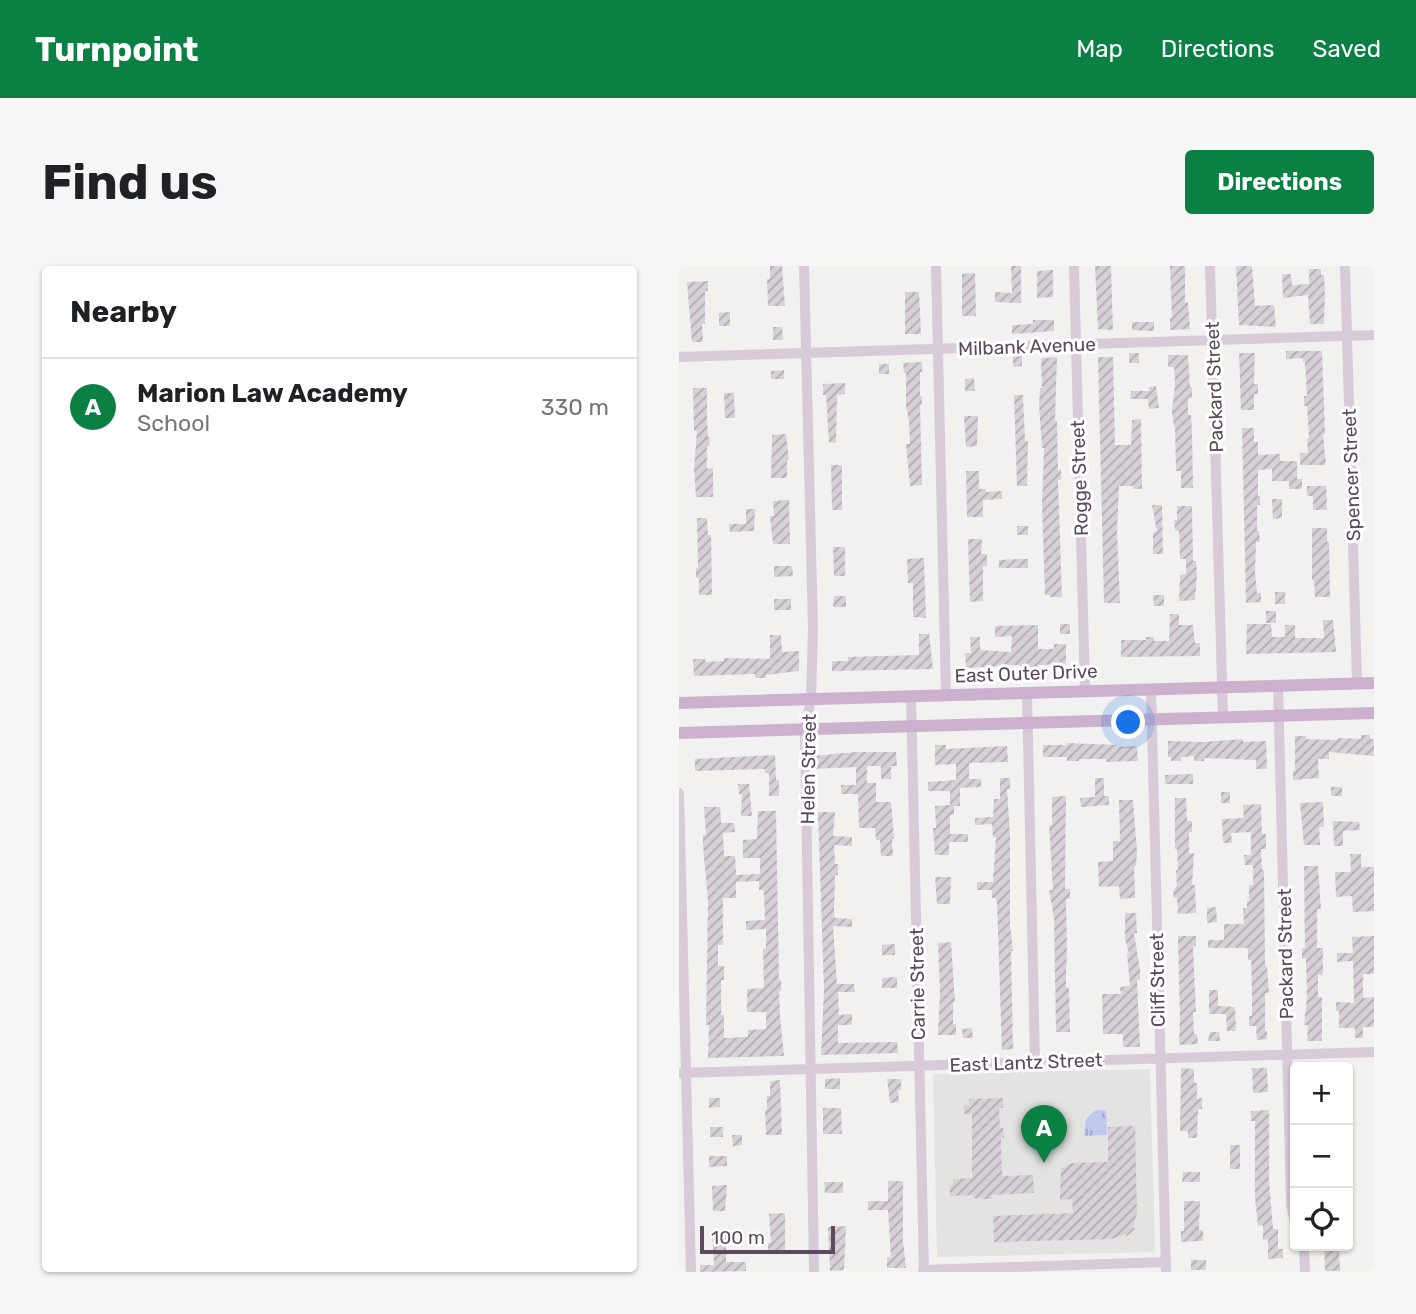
<!DOCTYPE html>
<meta charset="utf-8">
<style>
body{margin:0;font-family:Rubik,sans-serif;background:#f6f6f6;color:#202124}
.controls{position:absolute;right:21px;bottom:21px;display:grid;overflow:hidden;border-radius:7px;box-shadow:0 2px 5px #0004}
.controls button{width:63px;height:63px;display:grid;place-items:center;padding:0;border:0;border-bottom:2px solid #e0e0e0;background:#fff;color:#202124;font:35px sans-serif}
.scale{position:absolute;left:21px;bottom:18px;width:135px;box-sizing:border-box;padding-left:7px;border:4px solid #5b495d;border-top:0;font-size:19px;line-height:24px;white-space:nowrap;color:#5b495d;-webkit-text-stroke:5px #fff;paint-order:stroke}
.you{position:absolute;left:450px;top:457px;width:24px;height:24px;margin:-18px;border:5px solid #fff;border-radius:50%;background:#1a73e8;box-shadow:0 0 0 10px #1a73e833}
.badge{display:grid;place-items:center;width:46px;height:46px;border-radius:50%;background:#0b8043;color:#fff;font-size:23px;font-weight:700}
.pin{position:absolute;translate:-50% -58px;filter:drop-shadow(0 2px 4px #0008)}
.pin::after{content:'';position:absolute;top:37px;width:24px;height:21px;background:inherit;clip-path:polygon(0 0,100% 0,50% 100%)}
.list{margin:0;padding:0;list-style:none}
h2{display:flex;justify-content:space-between;align-items:center;height:91px;margin:0;padding:0 28px;font-size:30px}
h2 small{font-size:23px;font-weight:400;color:#757577}
.list li{display:grid;grid-template-columns:46px 1fr auto;gap:21px;align-items:center;box-sizing:border-box;height:98px;padding:0 28px;border-top:2px solid #e0e0e0}
.list b{display:block;font-size:26px;white-space:nowrap}
.list p{margin:0;font-size:23px;white-space:nowrap;color:#757577}
.list em{font-size:23px;font-style:normal;color:#757577}
.icon{flex:none;width:38px;height:38px;fill:none;stroke:currentColor;stroke-width:2;stroke-linecap:round;stroke-linejoin:round}
.map{position:relative;flex:none;width:695px;height:1006px;overflow:hidden;border-radius:7px}
header{display:flex;align-items:center;gap:42px;box-sizing:border-box;height:98px;padding:0 35px;background:#0b8043;color:#fff}
header strong{font-size:33px}
nav{display:flex;gap:38px;margin-inline-start:auto;font-size:24px}
.intro{display:flex;align-items:center;justify-content:space-between;box-sizing:border-box;height:168px;padding:0 42px}
h1{margin:0;font-size:49px}
.button{padding:18px 32px;border-radius:7px;background:#0b8043;color:#fff;font-size:24px;font-weight:700}
main{display:flex;gap:42px;padding:0 42px}
aside{flex:1;background:#fff;border-radius:7px;box-shadow:0 2px 5px #0004}
.map>svg:first-child{display:block}
.education{fill:#e3e3e2}
.grass{fill:url(#grass-tufts)}
.building{fill:url(#building-hatch);fill-rule:evenodd}
.lines{fill:none;stroke-linecap:round;stroke-linejoin:round}
.minor{stroke:#d8cad9;stroke-width:10}
.major{stroke:#ccb1ce;stroke-width:12}
.labels{text-anchor:middle;stroke-width:6;stroke-linejoin:round;paint-order:stroke}
.street-label{font-size:19px;fill:#5b495d;stroke:#fff}
</style>
<header>
<strong>Turnpoint</strong>
<nav><a>Map</a><a>Directions</a><a>Saved</a></nav>
</header>
<div class="intro"><h1>Find us</h1><a class="button">Directions</a></div>
<main>
<aside>
<h2>Nearby<small></small></h2>
<ul class="list">
<li><span class="badge">A</span><div><b>Marion Law Academy</b><p>School</p></div><em>330 m</em></li>
</ul>
</aside>
<div class="map">
<svg width="695" height="1006" viewBox="0 0 695 1006">
<defs>
<pattern id="grass-tufts" width="24" height="20" patternUnits="userSpaceOnUse" patternTransform="scale(1.75)"><rect width="24" height="20" fill="#c1c8ee"/><path d="M3 7l-1-3M5 7V3M7 7l1-3M15 17l-1-3M17 17v-4M19 17l1-3" fill="none" stroke="#a0a4c4"/></pattern>
<pattern id="building-hatch" width="6" height="6" patternUnits="userSpaceOnUse" patternTransform="scale(1.75)"><rect width="6" height="6" fill="#d7d0d6"/><path d="M-1 1l2-2M0 6l6-6M5 7l2-2" fill="none" stroke="#b1abb1"/></pattern>
</defs>
<rect width="100%" height="100%" fill="#f1f2f0"/>
<!-- education -->
<path class="education" d="M471 803 476 986 258 991 254 808Z"/>
<!-- grass -->
<path class="grass" d="M421 844H427L428 869 405 870 407 853 415 845Z"/>
<!-- building -->
<path class="building" d="M91 0H103L106 40H89L88 13H91Z
M332 0H342V37L316 36V26L333 27Z
M416 0H432L434 64 419 63Z
M491 0H506V37L509 36 511 63 491 64V52H493Z
M557 0H573L576 40 595 39 597 61 560 59Z
M630 3H642V9H645L646 29 645 58H631L629 29 604 32 603 8H612L613 19 630 18Z
M374 4V31L358 32V5Z
M296 7 297 50H283V8Z
M29 15V25H26V58H23L24 76H13L8 16Z
M226 26H240L242 68H226Z
M51 46V60H40V47Z
M354 54H375V65L333 68V59L354 58Z
M453 56H475V65L453 64Z
M94 61H103L104 74H94Z
M607 85H643L646 168H644L647 199H621V187H629L628 173 630 172 628 140H625V130H628L626 96H624V92L607 93Z
M450 87H460V97H450Z
M560 87H576L575 118H579V128H575V144H562Z
M489 89H509L511 121H513V132H509V149H512L513 164 514 222H502V205H497L496 160H495L493 146 496 117 495 101H489Z
M334 90H343V100L334 101Z
M378 91 376 155H378L379 204H382V214H379L383 331H371V329H366L363 237 365 182H363L360 139 361 122H363L362 92Z
M419 91H434L436 179H452L453 154 462 153 463 223H454V220H440L438 266 441 337H425Z
M243 96V106H241V130H243V139H241L243 219 231 220 227 178H231L230 155 227 139V107H225L224 97Z
M200 98H210V108H200Z
M105 104V113H92V105Z
M295 112 296 125H286V113Z
M166 117V128L158 129 157 177 150 176 147 129H144V118Z
M477 120 480 142 470 143 469 133H451L452 125H470V121Z
M14 122H28V154L29 171H31L30 180H28V203L34 202V231H17L15 203 18 165H15Z
M45 127H55L56 152H46Z
M335 129H344L346 175H349L348 220H338Z
M285 150H299L298 180 287 181Z
M563 162H575V176H579V189L601 188V195H618V213H623V223H610V215H593V203L579 204V230H581V239H578V265H580L581 276H577L576 306 578 327H582V336L567 337Z
M107 168 110 194H108V212H92L93 169Z
M152 199H163V244H153Z
M287 205H300V223H307V226L323 225V233L304 234V251H288Z
M628 220H647L648 244H634V230H628Z
M593 233H603V252L594 253Z
M110 234 111 278H94L91 250H95L94 235Z
M473 239H483L484 288H474V266H478Z
M498 240H513L514 295H517L518 308 516 334 500 335 501 309 507 308V293H501L500 265H496L495 254H498Z
M67 243H76L75 265 51 266 50 258H67Z
M18 252H28L29 269H32L33 329H20V312H17V302H19Z
M338 260H349V269H338Z
M633 262H648V276H650L651 331H636L635 314H633Z
M289 273H303L302 288H308V300H304V335L291 336Z
M154 281H166V310H155Z
M245 292 247 352 234 351V317H229L228 293Z
M340 293H349V302H320V294Z
M95 300H113L114 310 95 311Z
M596 326H606V338H596Z
M474 329H485V340H475Z
M155 330H167V341H154Z
M95 333H112V344H95Z
M587 345H597V357H587Z
M491 348H500V359H514L516 377H521V390L442 391V374H467V371H475V375H490Z
M644 354H654L657 386 567 388 568 358H592L593 371H606V359H616V372H645Z
M381 358H391V368H381Z
M359 359V383H375V378H387V398L359 399V402L338 399 287 402 286 387H292L291 371H301V384L332 386 333 370 316 371V360Z
M240 368H250L254 403 153 405V395H169V391L240 389Z
M91 369H102L103 386 120 385V405L87 409V412H76V408L15 410 14 393H26L27 396 45 395V392L91 393Z
M682 469H691V473H695V490L650 486V493H639L640 512 614 514V505H616V470H627V473L658 474 659 472 682 473Z
M564 473V476L587 475 588 503H577V494L525 492V495H515V490L502 491V495H492V491H489V475L524 476Z
M388 477 438 479V481L458 480 459 495 427 496V493H400V495H388V491H364V479H388Z
M256 479H267V483L328 480 329 496 290 497V513H302V521L281 522V540H275V549H271V568H289V576H270V589H256L254 562H257L256 540 271 539V525H249V516L277 514V498L256 499Z
M177 486H217L218 500H212V513H202V500H188V517H197V536H212L215 573H213L214 590H202L201 574H197L196 562H180L179 528H162V519H177V501L134 503V490Z
M96 489 97 514H100V530H90V507H86V503L16 505V493Z
M514 508V518H486V509Z
M321 512H331V523H328L331 570V659L334 685H332L334 783 323 784 318 637 317 632H313V624H298V616H314L317 571H314L313 558 296 559V552L314 551 315 533H321Z
M416 512H425V530H430V539L402 541 401 532 416 531Z
M59 518H70L73 550H62L63 528H60Z
M652 521H663V530H652Z
M542 526H551V537H542Z
M387 530 386 623H391V633H387L388 685 387 707V722H390L391 766H377L375 652 370 624H374L370 559H373V531Z
M496 532H507L508 555H513V566H510V588L515 587 513 619H516L517 647 499 648 498 632H495L494 625 498 620 497 604H499L498 583H496Z
M440 534H454L458 585 457 600H455L456 632 441 633 440 620 420 621 419 596 434 595V575H441Z
M644 536 645 561H640L641 579H625L621 537Z
M582 538 583 568H587V583H582L583 604H585L586 700H588L590 727H586V765H588V773L578 774 577 760H570V750H573V727L572 694H569V682H529V674H545V658H565L564 642H568V635H570V619H574V599H566L565 589H572V566L552 567 553 577H544L543 553 565 552 564 539Z
M25 541H41L42 557H55L56 566 44 567 45 590H56L57 609 81 608V592H64V574L78 573 79 545H97L100 714H102V725H100L101 750 105 790 29 792 30 759H27L29 635 24 580V569H27ZM80 615V624H84L85 628 86 654 67 655V664L87 663V682L84 683 85 722 68 723V746H87V763L69 764V771L45 772V749H42V714H45V700H39V679H44V632H57V616Z
M139 546H156L154 570 173 571V580L155 579 156 598H159V609H156L155 648 156 652 173 653V661L154 660 158 718H175L176 726H159L160 749 173 748V759H159V777L218 776 219 787 142 789 145 724Z
M654 555 680 556 681 564 664 565V580H655Z
M671 588H682V601H695V645L674 646 673 630 657 631 656 606H672Z
M625 600H639L642 643H638V682H644V709H639V731H643V775H628L629 759H625L628 731 627 692 623 693V682H626Z
M256 611H272L271 638H258Z
M537 641 538 656 528 657V642Z
M446 647H457L458 667H455L461 704V714H458L461 781H444V768H424L423 728H442L441 721 451 720 448 687H450L446 673Z
M499 670H517V680H514L517 746H514L515 768H518L519 778 500 779 501 751Z
M695 670V708H684V732L695 731V761H684V772H676V762H660V745H657V736L675 737 674 695 658 696V687H674L673 671Z
M272 676 276 736H274V758H277V769H259L261 726 259 677Z
M216 678V689H203V679Z
M218 711V722H203V712Z
M530 724H539V740L556 741 557 765H548L547 748H530Z
M293 762 294 772H284L283 763Z
M531 766H540L541 775H529Z
M502 802 515 803V817H518V833L523 832V843H519L518 872H509V865H501Z
M573 802H588L589 826 574 827Z
M161 812V823H146V813Z
M208 813H222V824H219L220 836 211 837Z
M101 814 103 869H87L86 844H88V830H91V815Z
M30 832H41V841L30 842Z
M324 832V842H320L321 862H324L325 872H322L323 910 354 909 355 927 313 929V933H306L294 932V929L271 930V919H274V913L293 912V848H285V839H290V833Z
M144 842H162L163 868H144Z
M590 844V915L594 963H599V983H604V992L589 993V973L584 974V959L579 960 576 931V855H572V845Z
M456 860 458 947 454 961 456 963 448 970 446 968 433 973 315 976 314 950 394 947 393 933 381 934 382 903 393 897 429 896V861Z
M31 861H44V871H31Z
M53 869H63V879L54 880Z
M551 879H561V903H551Z
M30 890H48V900L30 901Z
M504 906H521V916H503Z
M209 915H224V975L227 1002H208V991H212L209 944H189V935H209Z
M145 916H164V927H146Z
M48 919 46 945H34L33 920Z
M505 935H521L520 964H524V975L502 976V965H505Z
M106 947V988H89V977H92L90 948Z
M167 960 165 1004 151 1005 149 961Z
M33 965 49 966V977H47V996H67V1005L21 1006V999H35Z
M645 980H660L661 1005H646Z
M512 994H527V1004H512Z"/>
<g class="lines">
<!-- minor -->
<path class="minor" d="M125 0 134 363 132 433 126 464 135 1006
M257 0 267 429
M395 0 406 424
M531 0 544 451
M666 0 678 417
M0 91 695 69
M599 419 612 939 616 955
M472 423 487 1006
M348 427 356 796
M232 430 245 1006
M0 527 12 1006
M0 807 695 786
M625 980 626 1006
M244 1004 486 996"/>
<!-- major -->
<path class="major" d="M0 437 695 417
M0 467 695 447"/>
</g>
<g class="labels">
<!-- street labels -->
<g class="street-label">
<text transform="translate(348 80) rotate(-2)" y="7">Milbank Avenue</text>
<text transform="translate(535 121) rotate(-92)" y="7">Packard Street</text>
<text transform="translate(672 209) rotate(-92)" y="7">Spencer Street</text>
<text transform="translate(400 212) rotate(-92)" y="7">Rogge Street</text>
<text transform="translate(347 407) rotate(-2)" y="7">East Outer Drive</text>
<text transform="translate(129 503) rotate(-89)" y="7">Helen Street</text>
<text transform="translate(606 688) rotate(-91)" y="7">Packard Street</text>
<text transform="translate(478 714) rotate(-91)" y="7">Cliff Street</text>
<text transform="translate(238 718) rotate(-91)" y="7">Carrie Street</text>
<text transform="translate(347 796) rotate(-2)" y="7">East Lantz Street</text>
</g>
</g>
</svg>
<div class="controls">
<button>+</button>
<button>−</button>
<button><svg class="icon" aria-label="locate" viewBox="0 0 24 24"><circle cx="12" cy="12" r="6"/><path d="M12 2v4M12 18v4M2 12h4M18 12h4"/></svg></button>
</div>
<div class="scale">100 m</div>
<div class="you"></div>
<div class="pin badge" style="left:365px;top:897px">A</div>
</div>
</main>
